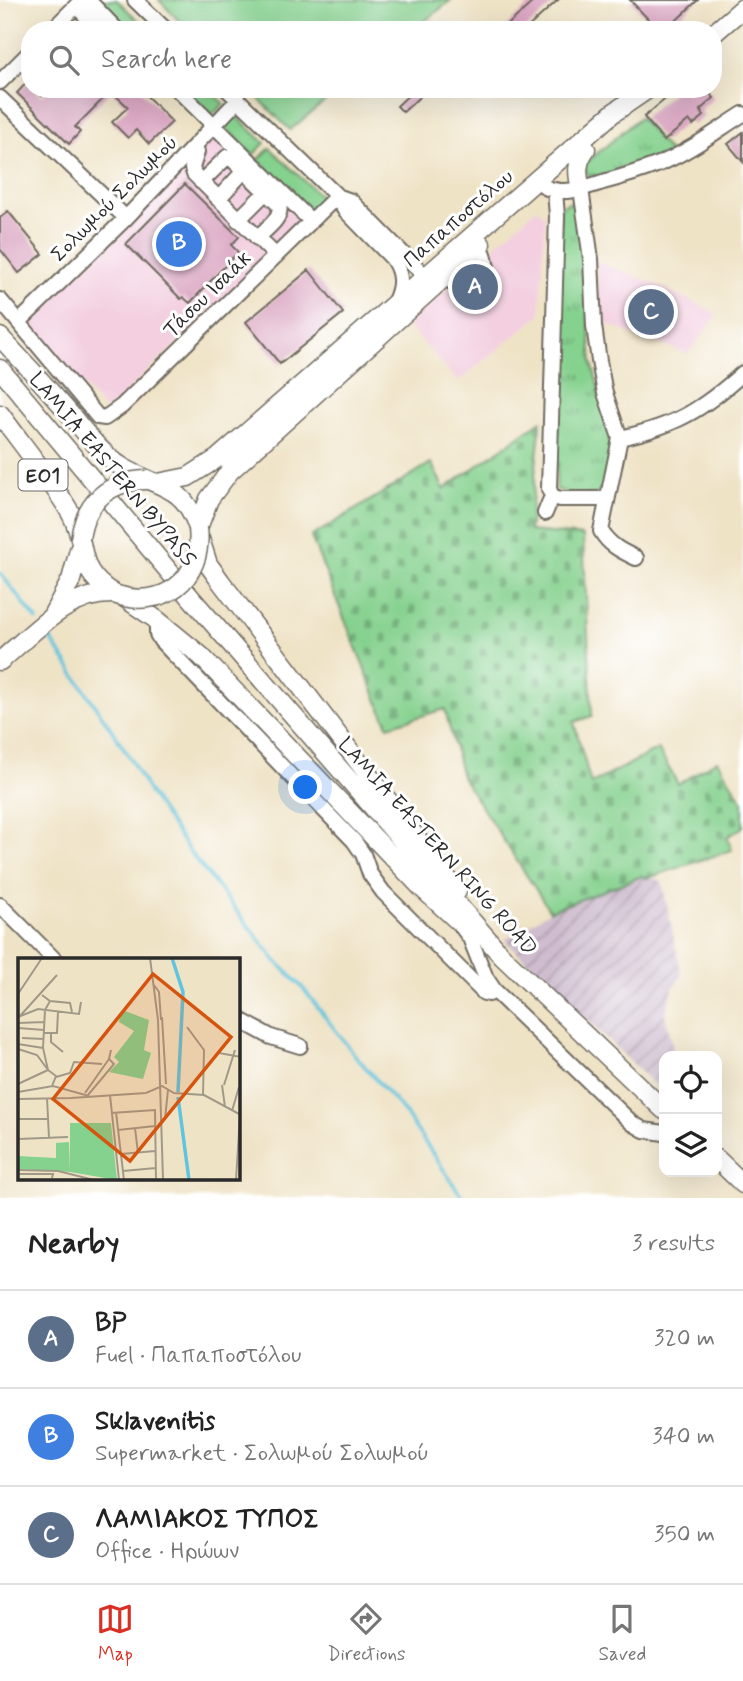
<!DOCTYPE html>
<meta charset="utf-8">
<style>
body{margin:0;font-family:Mynerve,sans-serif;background:#f2f2f2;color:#222}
.controls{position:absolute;right:21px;bottom:21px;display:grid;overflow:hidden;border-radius:14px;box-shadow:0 7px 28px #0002}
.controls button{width:63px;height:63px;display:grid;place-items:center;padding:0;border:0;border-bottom:2px solid #e0e0e0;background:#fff;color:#222;font:35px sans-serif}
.you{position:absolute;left:306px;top:788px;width:24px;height:24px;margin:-18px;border:5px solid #fff;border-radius:50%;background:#1a73e8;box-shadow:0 0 0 10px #1a73e833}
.badge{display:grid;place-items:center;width:46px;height:46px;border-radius:50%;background:#d93025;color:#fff;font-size:23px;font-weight:700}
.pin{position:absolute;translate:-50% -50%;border:4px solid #fff;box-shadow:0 2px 7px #0006}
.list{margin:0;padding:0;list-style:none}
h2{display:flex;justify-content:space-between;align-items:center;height:91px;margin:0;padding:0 28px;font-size:30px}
h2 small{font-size:23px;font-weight:400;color:#767676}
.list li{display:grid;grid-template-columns:46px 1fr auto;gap:21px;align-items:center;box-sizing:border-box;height:98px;padding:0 28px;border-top:2px solid #e0e0e0}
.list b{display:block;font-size:26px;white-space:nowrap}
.list p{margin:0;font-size:23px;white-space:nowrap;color:#767676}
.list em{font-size:23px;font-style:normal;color:#767676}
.icon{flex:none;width:38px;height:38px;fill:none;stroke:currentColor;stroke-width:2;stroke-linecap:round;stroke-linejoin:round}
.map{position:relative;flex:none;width:743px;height:1198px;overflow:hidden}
.search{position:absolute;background:#fff;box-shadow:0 7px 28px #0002;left:21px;right:21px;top:21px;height:77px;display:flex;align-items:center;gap:18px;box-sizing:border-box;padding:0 24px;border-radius:28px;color:#767676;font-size:26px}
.sheet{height:385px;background:#fff}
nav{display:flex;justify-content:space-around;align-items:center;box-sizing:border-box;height:98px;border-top:2px solid #e0e0e0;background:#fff;font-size:19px;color:#767676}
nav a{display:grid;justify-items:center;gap:4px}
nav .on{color:#d93025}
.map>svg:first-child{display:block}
.built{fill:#f3cfe0}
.industrial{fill:url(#industrial-furrows)}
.grass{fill:#85d18e;stroke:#587e5c;stroke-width:2}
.cemetery{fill:url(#cemetery-stones);stroke:#587e5c;stroke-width:2}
.park{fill:url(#park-tufts);stroke:#587e5c;stroke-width:2}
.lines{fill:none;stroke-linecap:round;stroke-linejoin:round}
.stream{stroke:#60c4de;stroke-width:3.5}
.building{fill:#daa4c1}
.minor-casing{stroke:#706b61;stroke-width:18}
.major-casing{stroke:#706b61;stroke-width:21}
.minor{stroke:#fff;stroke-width:14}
.major{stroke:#fff;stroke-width:18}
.major-bridge-casing{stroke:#706b61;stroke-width:21;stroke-linecap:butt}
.major-bridge{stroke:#fff;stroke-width:18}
.labels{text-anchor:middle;stroke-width:6;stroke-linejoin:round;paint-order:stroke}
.shield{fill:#fff;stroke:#6b6b6b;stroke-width:2}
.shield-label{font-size:19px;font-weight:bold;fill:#2b2b2b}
.street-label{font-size:21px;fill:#2b2b2b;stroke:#fff}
.inset-river{fill:none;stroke:#60c4de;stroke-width:3.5}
.inset-road{fill:none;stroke:#a19988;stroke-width:2}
.view{fill:#d5540f;fill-opacity:0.15;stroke:#d5540f;stroke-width:3.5}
.inset-edge{fill:none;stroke:#2b2b2b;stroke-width:3.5}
</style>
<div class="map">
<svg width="743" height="1198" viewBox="0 0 743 1198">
<defs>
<pattern id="industrial-furrows" width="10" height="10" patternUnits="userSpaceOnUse" patternTransform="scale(1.75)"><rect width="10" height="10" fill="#cfbdcf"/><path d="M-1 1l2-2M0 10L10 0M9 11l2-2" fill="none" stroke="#a89aa8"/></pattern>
<pattern id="cemetery-stones" width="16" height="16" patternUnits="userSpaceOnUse" patternTransform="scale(1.75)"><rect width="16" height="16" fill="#85d18e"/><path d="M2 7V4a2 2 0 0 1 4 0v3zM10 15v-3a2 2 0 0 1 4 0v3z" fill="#6daa74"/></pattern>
<pattern id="park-tufts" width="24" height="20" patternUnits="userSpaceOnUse" patternTransform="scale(1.75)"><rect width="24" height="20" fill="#85d18e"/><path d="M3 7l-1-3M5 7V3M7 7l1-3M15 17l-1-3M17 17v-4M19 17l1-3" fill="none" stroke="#6daa74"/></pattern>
</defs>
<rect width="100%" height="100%" fill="#fff"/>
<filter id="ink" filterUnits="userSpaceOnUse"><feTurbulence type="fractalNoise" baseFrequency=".0143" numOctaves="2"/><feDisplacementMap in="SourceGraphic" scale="14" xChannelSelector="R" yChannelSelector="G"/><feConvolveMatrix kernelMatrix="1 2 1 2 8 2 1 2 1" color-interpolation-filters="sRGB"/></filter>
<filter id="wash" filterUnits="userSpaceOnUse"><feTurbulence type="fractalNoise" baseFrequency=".00686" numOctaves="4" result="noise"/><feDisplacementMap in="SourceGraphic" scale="28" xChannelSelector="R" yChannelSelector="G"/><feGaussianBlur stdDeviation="1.57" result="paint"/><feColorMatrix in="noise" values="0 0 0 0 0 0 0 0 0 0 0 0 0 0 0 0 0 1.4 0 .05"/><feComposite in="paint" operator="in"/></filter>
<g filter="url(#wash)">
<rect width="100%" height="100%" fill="#efe3c6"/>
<!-- built -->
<path class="built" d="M218 133 305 220 106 411 27 322Z
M537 208 545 218 540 315 458 382 407 325Z
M596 261 657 285 718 314 688 354 600 322Z"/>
<!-- industrial -->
<path class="industrial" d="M643 876 662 881 682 976 674 986 665 1014 675 1056H664V1094L505 940 550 911Z"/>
<!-- grass -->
<path class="grass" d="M94 0H117L140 22 132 30H125Z
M159 0H451L414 30H188Z
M185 89H209L224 104 212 115Z
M249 89H340L290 130Z
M235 115 265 143 253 155 224 126Z
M270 148 323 199 311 211 258 160Z"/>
<!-- cemetery -->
<path class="cemetery" d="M541 421 529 531 583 536 592 716 574 722 591 784 658 749 678 784 717 760 743 802V827L727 837 732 850 648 878 642 876 550 911 462 777 445 709 388 726 311 537 431 463 444 489Z"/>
<!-- park -->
<path class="park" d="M640 117 670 153 662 159 603 176 587 175 585 164Z
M570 202 578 210 585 272 592 363 613 441 603 494 573 495 556 489 559 381 560 207Z"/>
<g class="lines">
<!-- stream -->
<path class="stream" d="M0 573 37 620
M44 629 127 753 150 794 190 852 276 961 302 987 354 1054 405 1113 463 1198"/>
</g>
<g id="blocks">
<!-- building -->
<path class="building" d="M535 0H558L525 30H502Z
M630 0H698L666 30H639L649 20Z
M30 79V89H35L42 96 49 89H140L172 122 149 144 136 130 128 138 112 122 128 107 111 91 75 127 80 132 69 144 17 93Z
M415 89H428L403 112 397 106Z
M677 89H706L714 98 700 110 704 116 693 125 689 120 664 141 644 117Z
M743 132V162L728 144Z
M185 184 239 237 231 245 238 252 190 303 183 297 181 299 126 244Z
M8 211 43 254 19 273 0 249V218Z
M309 270 343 313 280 364 246 322Z"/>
</g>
</g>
<g filter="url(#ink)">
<use href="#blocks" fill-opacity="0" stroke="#706b61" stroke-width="2"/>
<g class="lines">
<!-- minor casing -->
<g class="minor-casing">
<path id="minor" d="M88 0 117 30
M135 0 166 30
M76 6 100 30
M52 30 82 0
M0 82 30 52
M177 89 311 221
M227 89 337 196 344 209 392 258C403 274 402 287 394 303
M0 98 126 218
M195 146 197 152 192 168 194 174 276 256
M201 182 227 157 233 160 279 205C283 218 266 229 257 238
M545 187C564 196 584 188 603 182 622 177 641 171 659 164 689 152 716 131 743 114
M581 189 591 259 594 326 599 361 605 393 620 438 601 531C609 545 621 551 636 558
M555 191 557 216 549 489 552 496 560 499H606
M337 196 351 201 426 277 429 286
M218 199 244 171
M238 220 266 192
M452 282 469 285 487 268 484 254
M0 300 98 417 105 418 122 406 337 196
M19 322 126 218 238 100
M620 438C675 426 702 410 743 373
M545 513 552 496
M157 620V634L161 641 354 841 363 854 370 874 383 892 484 993 489 994 494 990
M0 905 55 960
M456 919 470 938 486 978 494 990 632 1123 644 1130 664 1133
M238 1019 271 1037 300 1046"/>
</g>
<!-- major casing -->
<g class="major-casing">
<path id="major" d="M713 34 743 8
M581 189C577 173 576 163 586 149
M0 337C21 359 42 382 62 405 81 426 98 452 122 467 158 489 183 482 198 528
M0 369 192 599 503 957 664 1110
M0 414C23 446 50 478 70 512 90 546 72 568 114 594
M158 483 188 477 218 458 613 113 648 89
M198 528 209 499 230 471 481 244
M200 539 208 564 221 582 457 891
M125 598 157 620 201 656 422 888 457 920
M53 614 71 580 79 550
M0 661C33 634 67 592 114 594
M717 1159 743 1184"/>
</g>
<!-- minor -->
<use href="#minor" class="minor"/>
<!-- major -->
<use href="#major" class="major"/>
<!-- major-bridge casing -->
<g class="major-bridge-casing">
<path id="major-bridge" d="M80 539C85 502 109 481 146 480
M114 594C162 611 204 580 198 528"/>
</g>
<!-- major-bridge -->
<use href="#major-bridge" class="major-bridge"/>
</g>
</g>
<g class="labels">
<!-- shield labels -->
<rect class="shield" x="18.5" y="459.5" width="49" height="31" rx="5"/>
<g class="shield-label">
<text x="43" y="482">ΕΟ1</text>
</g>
<!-- street labels -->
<g class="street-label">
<text transform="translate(114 198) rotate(-45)" y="7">Σολωμού Σολωμού</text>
<text transform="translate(458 218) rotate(-41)" y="7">Παπαποστόλου</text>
<text transform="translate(207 294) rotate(-44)" y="7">Τάσου Ισαάκ</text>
<text transform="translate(113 469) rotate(50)" y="7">LAMIA EASTERN BYPASS</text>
<text transform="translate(438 846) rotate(48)" y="7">LAMIA EASTERN RING ROAD</text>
</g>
</g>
<!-- overview -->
<g transform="translate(18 958)">
<rect width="222" height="222" fill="#efe3c6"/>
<path d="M52 165H93L99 222 52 214Z" fill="#85d18e"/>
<path d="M107 53 131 62 126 92 133 95 125 121 91 114 101 104 96 99 116 73 101 64 103 55Z" fill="#85d18e"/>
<path d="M51 184 52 214 0 211V198L38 200V185Z" fill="#85d18e"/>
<path class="inset-river" d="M154 0 165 34 160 134M160 139 171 222"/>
<path class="inset-road" d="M132 0 140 62 145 222M136 27 141 34 143 62M0 36 24 0M24 37 32 43 52 45 54 54M32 43 27 52 25 90 30 112 38 118 34 128M2 58 39 17M0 59 20 51 61 56 63 44M144 59 148 126M0 65 26 64M169 69 186 92 185 137M0 70 26 72M26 75H39L40 53M33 75V84L45 94M4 80 26 81M0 86 25 90M0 91 19 97 30 112 0 126M201 95 223 99M38 119 52 115 56 104 84 106M204 127 207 149M206 127 217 92M0 134 35 128 71 138M67 135 91 101M70 137 96 106 91 101 93 92M92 137 101 222M29 140 31 180M53 140 128 135 144 128 156 135 186 137 223 157M0 141 54 140M214 153 221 129M98 154 106 222M93 155 137 152 138 222M0 161H30M147 161 150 132M117 170 120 195M100 172 137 168M0 181 50 179M103 196 137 193M0 212 40 213 76 222M105 213 138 210M0 216H35L34 220M218 222 222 157"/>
<path class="view" d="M135 16 213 79 112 203 35 141Z"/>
<rect width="222" height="222" class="inset-edge"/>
</g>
</svg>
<div class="controls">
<button><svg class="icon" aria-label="locate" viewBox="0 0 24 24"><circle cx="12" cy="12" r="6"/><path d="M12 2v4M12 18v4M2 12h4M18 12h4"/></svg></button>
<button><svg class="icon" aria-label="layers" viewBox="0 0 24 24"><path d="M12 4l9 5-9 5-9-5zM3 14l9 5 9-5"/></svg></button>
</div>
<div class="you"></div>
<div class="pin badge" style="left:475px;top:287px;background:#5c6f8a">A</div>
<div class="pin badge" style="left:179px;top:244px;background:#3f7fe0">B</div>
<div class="pin badge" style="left:651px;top:312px;background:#5c6f8a">C</div>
<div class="search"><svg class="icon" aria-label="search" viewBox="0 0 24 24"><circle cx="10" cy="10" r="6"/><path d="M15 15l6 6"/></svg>Search here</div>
</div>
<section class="sheet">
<h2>Nearby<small>3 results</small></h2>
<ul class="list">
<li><span class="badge" style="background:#5c6f8a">A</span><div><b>BP</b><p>Fuel · Παπαποστόλου</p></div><em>320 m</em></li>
<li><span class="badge" style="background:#3f7fe0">B</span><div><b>Sklavenitis</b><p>Supermarket · Σολωμού Σολωμού</p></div><em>340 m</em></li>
<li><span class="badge" style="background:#5c6f8a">C</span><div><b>ΛΑΜΙΑΚΟΣ ΤΥΠΟΣ</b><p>Office · Ηρώων</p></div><em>350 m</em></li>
</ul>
</section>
<nav>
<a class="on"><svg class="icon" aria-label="map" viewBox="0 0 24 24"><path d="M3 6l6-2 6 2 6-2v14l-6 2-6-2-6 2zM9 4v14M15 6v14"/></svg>Map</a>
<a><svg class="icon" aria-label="directions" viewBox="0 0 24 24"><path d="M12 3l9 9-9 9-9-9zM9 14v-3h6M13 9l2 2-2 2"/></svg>Directions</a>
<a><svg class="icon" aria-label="saved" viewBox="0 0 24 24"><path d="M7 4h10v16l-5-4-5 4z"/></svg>Saved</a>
</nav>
